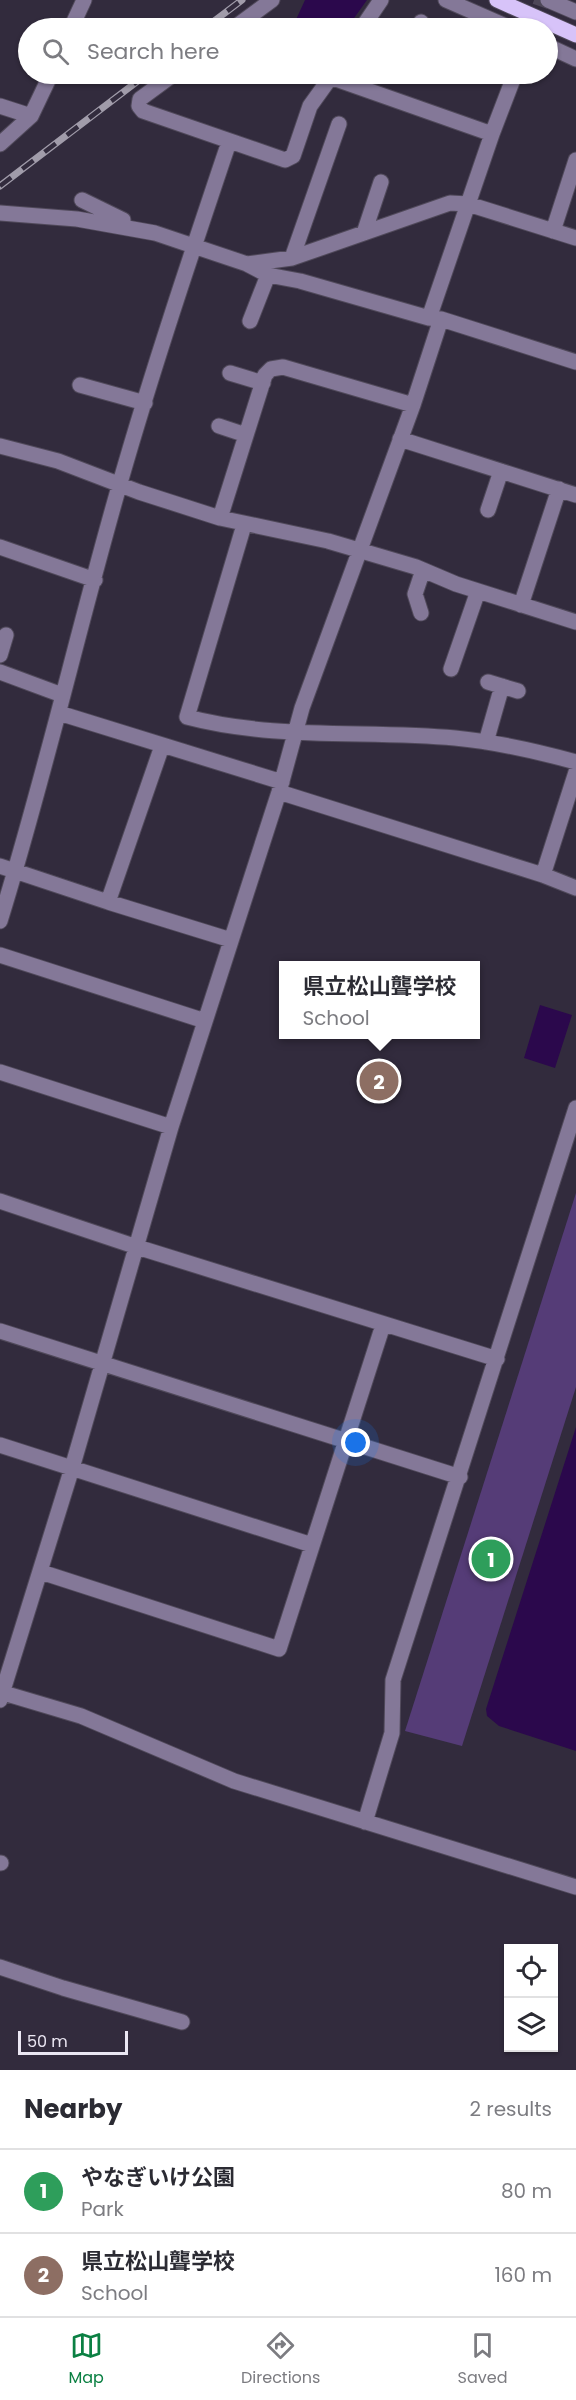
<!DOCTYPE html>
<meta charset="utf-8">
<style>
body{margin:0;font-family:Poppins,"Noto Sans JP",sans-serif;background:#f7f7f7;color:#2b2b33}
.controls{position:absolute;right:18px;bottom:18px;display:grid;overflow:hidden;border-radius:0px;box-shadow:0 2px 4px #0004}
.controls button{width:54px;height:54px;display:grid;place-items:center;padding:0;border:0;border-bottom:2px solid #e1e1e2;background:#fff;color:#2b2b33;font:30px sans-serif}
.scale{position:absolute;left:18px;bottom:15px;width:110px;box-sizing:border-box;padding-left:6px;border:3px solid #ebe7f3;border-top:0;font-size:16px;line-height:21px;white-space:nowrap;color:#ebe7f3;-webkit-text-stroke:4px #322b3d;paint-order:stroke}
.you{position:absolute;left:356px;top:1443px;width:21px;height:21px;margin:-15px;border:4px solid #fff;border-radius:50%;background:#1a73e8;box-shadow:0 0 0 9px #1a73e833}
.badge{display:grid;place-items:center;width:39px;height:39px;border-radius:50%;background:#0b8043;color:#fff;font-size:20px;font-weight:700}
.pin{position:absolute;translate:-50% -50%;border:3px solid #fff;box-shadow:0 2px 6px #0006}
.popup{position:absolute;left:279px;top:961px;width:201px;height:78px;box-sizing:border-box;display:grid;place-content:center;border-radius:0px;background:#fff;filter:drop-shadow(0 2px 4px #0005);font-size:20px;white-space:nowrap;color:#7c7c81}
.popup b{font-size:22px;color:#2b2b33}
.popup::after{content:'';position:absolute;left:50%;top:100%;margin-left:-12px;border:12px solid transparent;border-top-color:#fff}
.list{margin:0;padding:0;list-style:none}
h2{display:flex;justify-content:space-between;align-items:center;height:78px;margin:0;padding:0 24px;font-size:26px}
h2 small{font-size:20px;font-weight:400;color:#7c7c81}
.list li{display:grid;grid-template-columns:39px 1fr auto;gap:18px;align-items:center;box-sizing:border-box;height:84px;padding:0 24px;border-top:2px solid #e1e1e2}
.list b{display:block;font-size:22px;white-space:nowrap}
.list p{margin:0;font-size:20px;white-space:nowrap;color:#7c7c81}
.list em{font-size:20px;font-style:normal;color:#7c7c81}
.icon{flex:none;width:33px;height:33px;fill:none;stroke:currentColor;stroke-width:2;stroke-linecap:round;stroke-linejoin:round}
.map{position:relative;flex:none;width:576px;height:2070px;overflow:hidden}
.search{position:absolute;background:#fff;box-shadow:0 2px 4px #0004;left:18px;right:18px;top:18px;height:66px;display:flex;align-items:center;gap:15px;box-sizing:border-box;padding:0 21px;border-radius:33px;color:#7c7c81;font-size:22px}
.sheet{height:246px;background:#fff}
nav{display:flex;justify-content:space-around;align-items:center;box-sizing:border-box;height:84px;border-top:2px solid #e1e1e2;background:#fff;font-size:16px;color:#7c7c81}
nav a{display:grid;justify-items:center;gap:3px}
nav .on{color:#0b8043}
.map>svg:first-child{display:block}
.green{fill:#553c77}
.water{fill:#2b084c}
.lines{fill:none;stroke-linecap:round;stroke-linejoin:round}
.minor-tunnel{stroke:#4e4758;stroke-width:15;stroke-dasharray:15 8;stroke-linecap:butt}
.minor-casing{stroke:#50495a;stroke-width:17}
.major-casing{stroke:#50495a;stroke-width:17}
.minor{stroke:#847898;stroke-width:15}
.major{stroke:#d7c3f9;stroke-width:15}
.rail-casing{stroke:#a19caa;stroke-width:7}
.rail{stroke:#322b3d;stroke-width:4.5;stroke-dasharray:14;stroke-linecap:butt}
</style>
<div class="map">
<svg width="576" height="2070" viewBox="0 0 576 2070">
<rect width="100%" height="100%" fill="#322b3d"/>
<!-- green -->
<path class="green" d="M576 1193V1387L462 1746 405 1731Z"/>
<!-- water -->
<path class="water" d="M305 0H367L347 28H306L294 24Z
M540 1005 572 1015 555 1068 524 1058Z
M576 1427V1751L499 1726 487 1716 486 1709Z"/>
<g class="lines">
<!-- minor-tunnel -->
<path class="minor-tunnel" d="M532 28 542 0"/>
<!-- minor casing -->
<g class="minor-casing">
<path id="minor" d="M446 0 510 28
M548 0 576 12
M71 28 84 0
M234 28 272 0
M362 28 381 0
M418 28 421 22
M548 46 576 59
M174 74 140 99 139 106 143 111 285 160 293 156 310 106 333 74
M330 77 492 134
M0 106 31 116
M0 144 31 116 51 74
M82 200 123 220V226
M0 213 77 219 155 233 247 264 268 275 300 281 429 318 441 319 576 362
M553 231 576 160
M364 233 381 182
M292 258 339 124
M247 264 292 258 450 203 468 204 576 238
M429 318 492 134 515 74
M250 321 268 275
M230 373 263 383
M80 385 145 403
M219 426 246 435
M400 439 576 495
M0 446 58 461 139 492 220 518 328 541 416 567 456 584 576 622
M488 510 501 471
M220 518 265 375 271 369 283 367 413 405
M244 525 187 717C274 740 366 730 455 738 497 742 536 751 576 762
M0 547 95 580
M521 605 559 489
M421 613 415 594 423 570
M0 655 6 635
M451 669 478 591
M0 672 62 695
M488 682 518 691
M59 713 282 782
M486 742 502 686
M279 792 543 875 576 888
M0 866 108 902 231 940
M543 875 576 772
M108 902 162 746
M0 921C45 776 78 629 120 483 153 368 191 255 229 142
M0 955 205 1021
M0 1072 171 1127
M0 1201 137 1247 497 1359
M0 1331 460 1477
M0 1445 312 1545
M41 1572 279 1649 383 1325
M0 1692 81 1716 234 1781 576 1887
M0 1700 72 1468 171 1127 279 792 302 708 413 405 441 319
M365 1822 392 1733 393 1680 576 1108
M0 1863H1
M0 1967 63 1988 182 2022"/>
</g>
<!-- major casing -->
<g class="major-casing">
<path id="major" d="M497 0 576 35"/>
</g>
<!-- minor -->
<use href="#minor" class="minor"/>
<!-- major -->
<use href="#major" class="major"/>
<!-- rail casing -->
<g class="rail-casing">
<path id="rail" d="M205 28 242 0
M0 186 147 74"/>
</g>
<!-- rail -->
<use href="#rail" class="rail"/>
</g>
</svg>
<div class="controls">
<button><svg class="icon" aria-label="locate" viewBox="0 0 24 24"><circle cx="12" cy="12" r="6"/><path d="M12 2v4M12 18v4M2 12h4M18 12h4"/></svg></button>
<button><svg class="icon" aria-label="layers" viewBox="0 0 24 24"><path d="M12 4l9 5-9 5-9-5zM3 14l9 5 9-5"/></svg></button>
</div>
<div class="scale">50 m</div>
<div class="you"></div>
<div class="pin badge" style="left:491px;top:1559px;background:#2e9e5b">1</div>
<div class="pin badge" style="left:379px;top:1081px;background:#8d6e63">2</div>
<div class="popup"><b>県立松山聾学校</b>School</div>
<div class="search"><svg class="icon" aria-label="search" viewBox="0 0 24 24"><circle cx="10" cy="10" r="6"/><path d="M15 15l6 6"/></svg>Search here</div>
</div>
<section class="sheet">
<h2>Nearby<small>2 results</small></h2>
<ul class="list">
<li><span class="badge" style="background:#2e9e5b">1</span><div><b>やなぎいけ公園</b><p>Park</p></div><em>80 m</em></li>
<li><span class="badge" style="background:#8d6e63">2</span><div><b>県立松山聾学校</b><p>School</p></div><em>160 m</em></li>
</ul>
</section>
<nav>
<a class="on"><svg class="icon" aria-label="map" viewBox="0 0 24 24"><path d="M3 6l6-2 6 2 6-2v14l-6 2-6-2-6 2zM9 4v14M15 6v14"/></svg>Map</a>
<a><svg class="icon" aria-label="directions" viewBox="0 0 24 24"><path d="M12 3l9 9-9 9-9-9zM9 14v-3h6M13 9l2 2-2 2"/></svg>Directions</a>
<a><svg class="icon" aria-label="saved" viewBox="0 0 24 24"><path d="M7 4h10v16l-5-4-5 4z"/></svg>Saved</a>
</nav>
